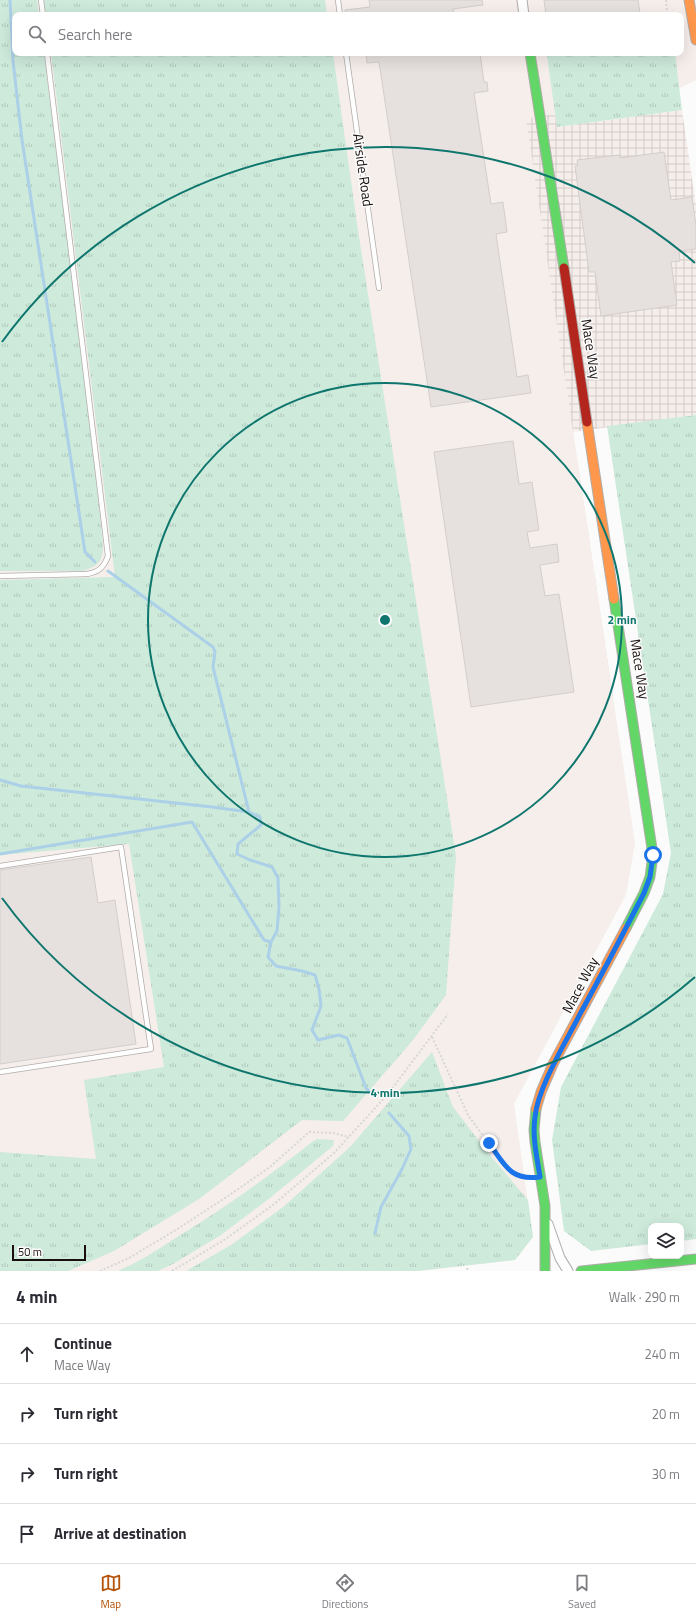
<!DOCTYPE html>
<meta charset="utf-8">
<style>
body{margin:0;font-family:"Titillium Web",sans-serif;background:#f7f7f7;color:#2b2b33}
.controls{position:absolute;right:12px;bottom:12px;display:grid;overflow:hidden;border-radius:8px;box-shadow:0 4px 16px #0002}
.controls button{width:36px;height:36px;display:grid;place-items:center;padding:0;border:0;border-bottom:1px solid #e1e1e2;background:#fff;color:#2b2b33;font:20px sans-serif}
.scale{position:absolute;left:12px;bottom:10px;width:74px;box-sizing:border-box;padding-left:4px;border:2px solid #19100d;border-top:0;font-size:11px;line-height:14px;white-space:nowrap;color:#19100d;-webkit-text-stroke:3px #fbfbfb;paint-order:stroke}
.stop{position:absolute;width:12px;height:12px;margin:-9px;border:3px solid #1a73e8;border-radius:50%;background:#fff}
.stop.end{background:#1a73e8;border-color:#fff;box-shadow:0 1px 4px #0008}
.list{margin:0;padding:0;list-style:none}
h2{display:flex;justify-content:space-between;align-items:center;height:52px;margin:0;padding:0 16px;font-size:17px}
h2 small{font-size:13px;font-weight:400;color:#7c7c81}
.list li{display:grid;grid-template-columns:26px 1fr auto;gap:12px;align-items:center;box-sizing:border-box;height:60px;padding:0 16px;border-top:1px solid #e1e1e2}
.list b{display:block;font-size:15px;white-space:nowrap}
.list p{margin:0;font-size:13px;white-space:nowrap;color:#7c7c81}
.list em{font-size:13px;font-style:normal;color:#7c7c81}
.icon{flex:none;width:22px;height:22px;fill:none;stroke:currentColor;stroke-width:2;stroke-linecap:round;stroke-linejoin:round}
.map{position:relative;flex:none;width:696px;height:1271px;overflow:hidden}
.search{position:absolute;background:#fff;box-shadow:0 4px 16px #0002;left:12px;right:12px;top:12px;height:44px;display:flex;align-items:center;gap:10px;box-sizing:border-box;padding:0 14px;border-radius:8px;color:#7c7c81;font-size:15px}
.sheet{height:292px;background:#fff}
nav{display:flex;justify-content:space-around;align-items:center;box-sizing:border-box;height:56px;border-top:1px solid #e1e1e2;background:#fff;font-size:11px;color:#7c7c81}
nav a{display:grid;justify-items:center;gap:2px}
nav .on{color:#b45309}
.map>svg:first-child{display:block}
.industrial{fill:url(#industrial-grid)}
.built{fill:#f6eeeb;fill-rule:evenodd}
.grass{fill:url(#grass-tufts)}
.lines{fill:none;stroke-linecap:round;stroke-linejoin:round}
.stream{stroke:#acd0e7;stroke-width:3}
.building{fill:#e6e1df;stroke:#d3cecc}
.lane-casing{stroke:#b1adab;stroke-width:6}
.street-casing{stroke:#b1adab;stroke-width:11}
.fast-casing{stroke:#b1adab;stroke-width:11}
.slow-casing{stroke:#b1adab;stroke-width:11}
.jam-casing{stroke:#b1adab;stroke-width:11}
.path{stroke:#d7d7d7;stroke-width:2;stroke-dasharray:2 2;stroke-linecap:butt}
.lane{stroke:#fefefe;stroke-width:4.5}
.street{stroke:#fefefe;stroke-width:9}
.fast{stroke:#63d668;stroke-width:9}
.slow{stroke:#ff974d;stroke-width:9}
.jam{stroke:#b3261e;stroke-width:9}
.route{stroke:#1a73e8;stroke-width:5}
.ring{fill:none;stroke:#0f766e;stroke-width:2}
.labels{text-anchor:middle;stroke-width:3;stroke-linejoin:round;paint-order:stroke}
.street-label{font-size:14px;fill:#19100d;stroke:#fbfbfb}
.centre{fill:#0f766e;stroke:#fbfbfb;stroke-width:2}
.ring-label{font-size:12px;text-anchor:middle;font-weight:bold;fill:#0f766e;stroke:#fbfbfb;stroke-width:3;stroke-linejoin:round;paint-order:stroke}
</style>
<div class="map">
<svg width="696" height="1271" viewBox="0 0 696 1271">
<defs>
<pattern id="industrial-grid" width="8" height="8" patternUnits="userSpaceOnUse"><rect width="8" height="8" fill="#f6eeeb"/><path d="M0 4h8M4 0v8" fill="none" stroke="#d2cbc8"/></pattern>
<pattern id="grass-tufts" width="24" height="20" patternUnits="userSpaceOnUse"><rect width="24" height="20" fill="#cdeadb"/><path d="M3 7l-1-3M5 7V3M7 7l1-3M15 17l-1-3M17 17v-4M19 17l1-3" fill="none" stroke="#afc8bb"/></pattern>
</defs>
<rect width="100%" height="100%" fill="#fbfbfb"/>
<!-- industrial -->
<path class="industrial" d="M547 53 557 127 682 110 696 206V415L573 432 613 696 417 455Z"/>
<!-- built -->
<path class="built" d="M0 0H696V80L668 94 526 119 635 843 626 895 514 1104 533 1237 515 1260 420 1271H0ZM15 15H681V53H15Z"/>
<!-- grass -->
<path class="grass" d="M0 0H37L39 15H15V53H44L92 440 103 545C103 561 99 566 83 571H0Z
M44 0H325L327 15H46Z
M51 53H333L357 224 456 856 446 995 413 1040 343 1121 302 1120 199 1199 114 1251 68 1271H0V1152L96 1159 84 1080 164 1067 129 844 0 855V580L115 577Z
M566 53H675L682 110 557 127 547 56Z
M696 415V1239L681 1241V1226H651V1244L591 1251 564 1231 552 1140 561 1087 663 894 671 853 607 426Z
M432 1052 453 1107 489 1154 528 1200 533 1237 515 1260 417 1271H186L231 1245 283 1207 350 1147Z
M317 1139 334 1140 333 1146 270 1198 221 1235 173 1264 158 1271H118C138 1262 156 1251 174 1239 222 1210 268 1177 312 1142Z"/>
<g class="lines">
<!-- stream -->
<path class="stream" d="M10 0 13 61 22 140 85 552 95 562
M108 571 213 647 215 652 213 667 249 812 260 817 261 825 238 844 237 854 250 860 272 867 278 878 279 907 277 931 271 942 268 957 276 966 302 971 315 975 319 989 321 1006 312 1030 318 1040 339 1035 347 1038 366 1088 372 1095
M0 780 21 786 212 807 249 812
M0 854 192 822 264 940 271 942
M375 1233 381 1207 402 1169 411 1149 409 1136 389 1113"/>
</g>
<!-- building -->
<path class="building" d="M369 0H482L483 5 453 9 454 15H345V10L370 7Z
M544 0H638L640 13 626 15H546Z
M366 53H480L484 82H487L488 91 474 93 491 204 503 202 507 232 496 234 517 377 528 375 531 393 431 407 379 62 367 63Z
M664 152 671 200 692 197 696 226V249L679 251 680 261 671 262 677 305 601 316 595 272H589L575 166H578L577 160 619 155 620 158Z
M513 441 519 484 532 482 539 530 527 532 530 548 557 544 559 562 540 565 545 596 559 594 574 692 471 707 434 452Z
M91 857 98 903 115 900 136 1044 0 1064V870Z"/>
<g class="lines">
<!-- lane casing -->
<g class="lane-casing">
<path id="lane" d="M41 0 43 15
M338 0 340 15
M346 53 379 288
M0 576 87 574C99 572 104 567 108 556L47 53
M0 866 121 847 151 1049 0 1072"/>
</g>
<!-- street casing -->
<g class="street-casing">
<path id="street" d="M522 0 524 15
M548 1224 560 1258 568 1271"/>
</g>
<!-- fast casing -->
<g class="fast-casing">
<path id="fast" d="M530 53 564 268
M614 599 653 855 650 877 644 893 626 928
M536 1109 534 1130 535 1142 545 1206V1271
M581 1271 696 1259"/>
</g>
<!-- slow casing -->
<g class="slow-casing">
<path id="slow" d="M689 0 696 40
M587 422 614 599
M536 1109 541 1092 553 1064 626 928"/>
</g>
<!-- jam casing -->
<g class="jam-casing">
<path id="jam" d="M564 268 587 422"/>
</g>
<!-- path -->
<path class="path" d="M666 0 667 10
M432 1037 468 1115 505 1166 515 1175 531 1178
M467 1268 468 1271
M100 1271 129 1258 179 1228 228 1196 270 1167 309 1132 333 1133 349 1137
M172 1271 224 1240 273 1205 334 1153 388 1094 448 1014"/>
<!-- lane -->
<use href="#lane" class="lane"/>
<!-- street -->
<use href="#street" class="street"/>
<!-- fast -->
<use href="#fast" class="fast"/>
<!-- slow -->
<use href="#slow" class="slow"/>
<!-- jam -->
<use href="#jam" class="jam"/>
</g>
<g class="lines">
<!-- route -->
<path class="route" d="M489 1143C505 1165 510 1181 540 1177 537 1157 532 1137 535 1117 538 1087 566 1042 580 1014 602 974 623 934 644 893L650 877 653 855"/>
</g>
<!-- distance rings -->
<g class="ring">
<circle cx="385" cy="620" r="237"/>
<path d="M695 977A473 473 0 0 1 2 898M2 342A473 473 0 0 1 695 263"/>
</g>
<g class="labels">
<!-- street labels -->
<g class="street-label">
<text transform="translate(363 170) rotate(82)" y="5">Airside Road</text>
<text transform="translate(591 349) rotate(81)" y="5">Mace Way</text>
<text transform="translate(640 669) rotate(81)" y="5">Mace Way</text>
<text transform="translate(580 985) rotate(-62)" y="5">Mace Way</text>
</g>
</g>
<circle cx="385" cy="620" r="6" class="centre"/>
<g class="ring-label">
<text x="622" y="624">2 min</text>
<text x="385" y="1097">4 min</text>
</g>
</svg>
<div class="controls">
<button><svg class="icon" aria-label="layers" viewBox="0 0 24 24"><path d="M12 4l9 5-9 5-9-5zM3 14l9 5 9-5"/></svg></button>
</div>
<div class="scale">50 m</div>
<div class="stop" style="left:653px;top:855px"></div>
<div class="stop end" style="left:489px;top:1143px"></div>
<div class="search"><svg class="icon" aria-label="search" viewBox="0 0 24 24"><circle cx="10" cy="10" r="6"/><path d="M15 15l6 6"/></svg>Search here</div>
</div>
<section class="sheet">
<h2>4 min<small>Walk · 290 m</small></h2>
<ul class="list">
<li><svg class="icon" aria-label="ahead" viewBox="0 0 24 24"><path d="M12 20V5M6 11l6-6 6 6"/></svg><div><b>Continue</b><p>Mace Way</p></div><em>240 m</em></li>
<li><svg class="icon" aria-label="right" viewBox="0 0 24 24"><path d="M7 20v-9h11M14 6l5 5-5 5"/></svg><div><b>Turn right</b></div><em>20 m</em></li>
<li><svg class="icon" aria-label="right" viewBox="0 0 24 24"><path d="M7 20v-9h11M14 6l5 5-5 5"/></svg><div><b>Turn right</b></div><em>30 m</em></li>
<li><svg class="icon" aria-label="arrive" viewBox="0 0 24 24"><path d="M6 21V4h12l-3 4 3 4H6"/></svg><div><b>Arrive at destination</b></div></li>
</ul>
</section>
<nav>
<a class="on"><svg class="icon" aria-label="map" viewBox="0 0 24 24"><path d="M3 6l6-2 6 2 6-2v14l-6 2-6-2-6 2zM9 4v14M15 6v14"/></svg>Map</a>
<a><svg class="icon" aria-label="directions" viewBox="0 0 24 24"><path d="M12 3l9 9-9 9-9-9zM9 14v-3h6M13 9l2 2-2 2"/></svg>Directions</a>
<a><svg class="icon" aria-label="saved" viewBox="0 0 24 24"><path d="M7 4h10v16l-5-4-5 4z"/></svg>Saved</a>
</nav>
